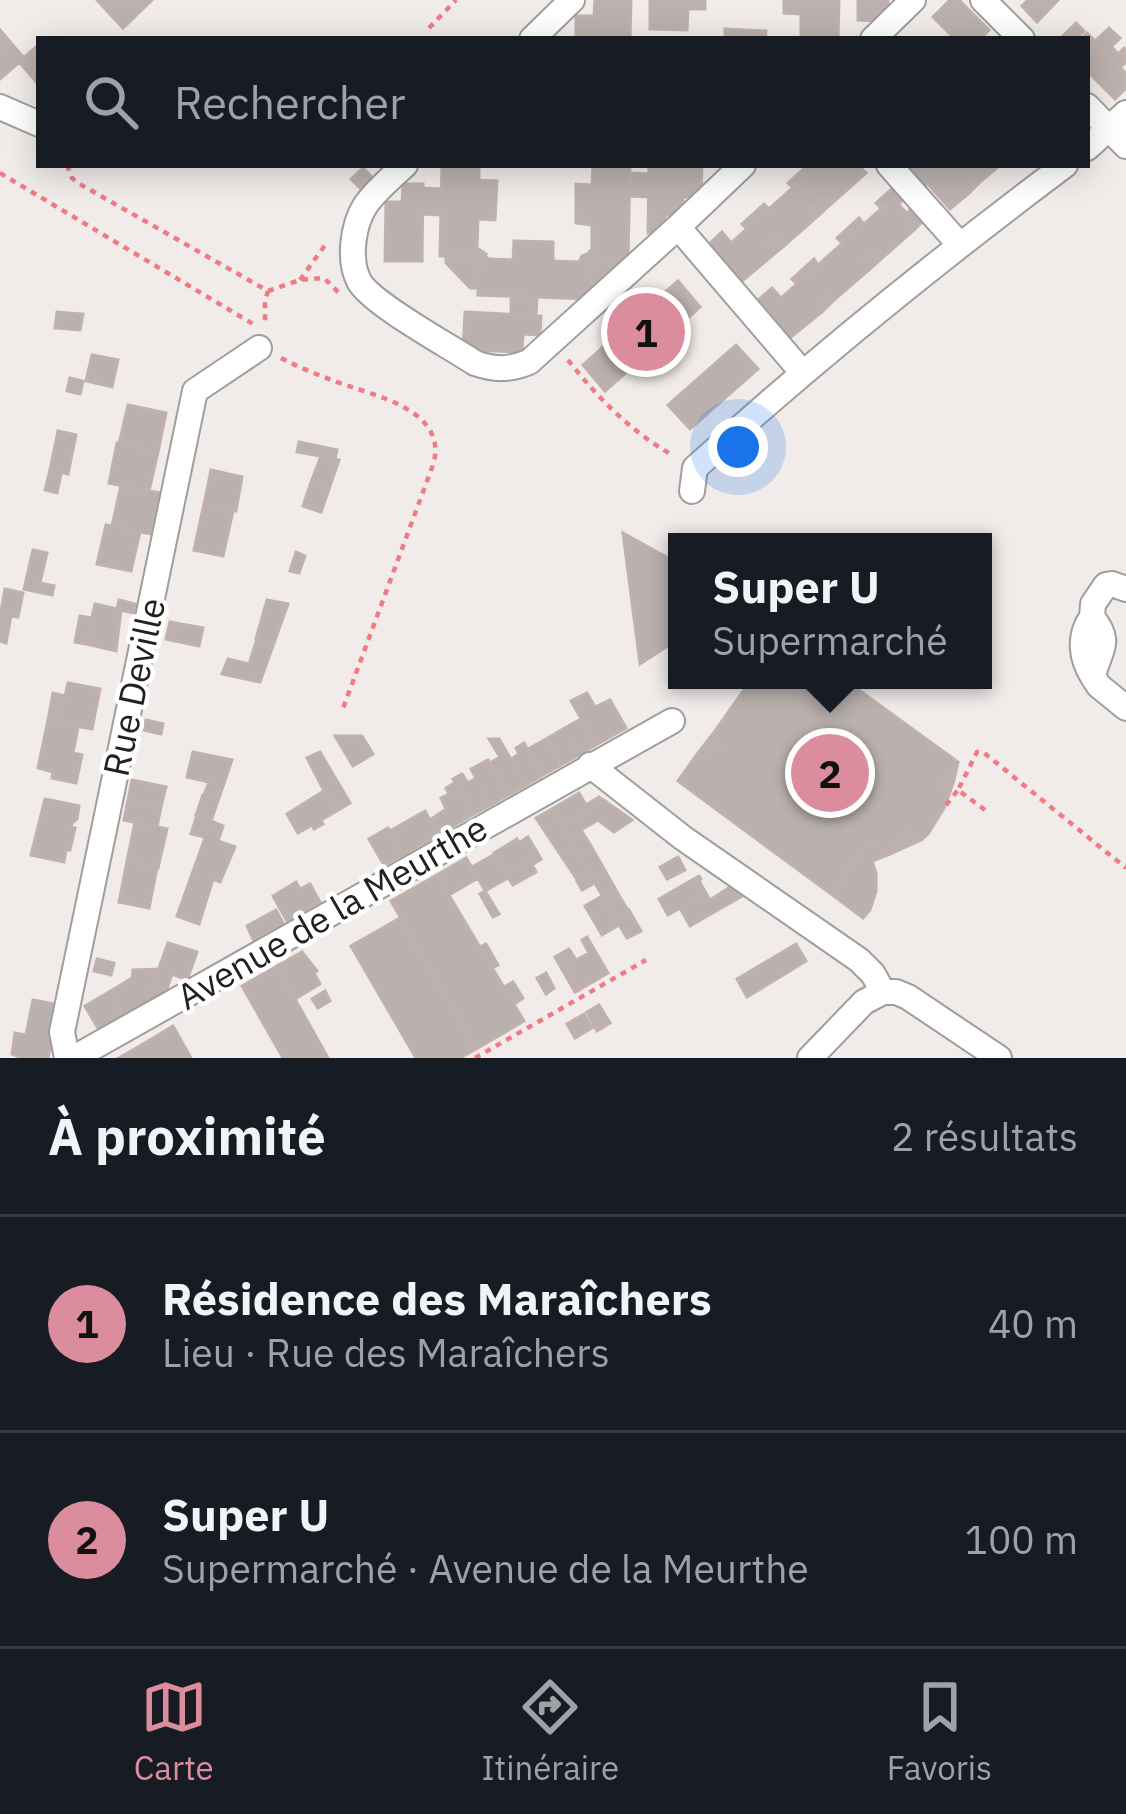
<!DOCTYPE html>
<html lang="fr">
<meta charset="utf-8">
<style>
body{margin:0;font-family:"IBM Plex Sans",sans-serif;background:#20242c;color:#f1f3f6}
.you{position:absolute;left:738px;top:447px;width:42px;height:42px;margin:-30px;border:9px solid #fff;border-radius:50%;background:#1a73e8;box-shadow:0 0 0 18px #1a73e833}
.badge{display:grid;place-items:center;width:78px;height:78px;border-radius:50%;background:#dc8d9d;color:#111;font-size:39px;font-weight:700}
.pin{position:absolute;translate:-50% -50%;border:6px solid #fff;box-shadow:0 3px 12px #0006}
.popup{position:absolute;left:668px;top:533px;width:324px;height:156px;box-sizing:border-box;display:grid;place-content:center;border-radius:0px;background:#171b24;filter:drop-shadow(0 3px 9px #0005);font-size:39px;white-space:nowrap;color:#9ea1a6}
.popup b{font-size:45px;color:#f1f3f6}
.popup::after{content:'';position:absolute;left:50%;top:100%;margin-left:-24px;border:24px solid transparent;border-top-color:#171b24}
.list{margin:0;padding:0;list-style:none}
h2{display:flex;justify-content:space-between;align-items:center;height:156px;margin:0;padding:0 48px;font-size:51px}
h2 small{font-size:39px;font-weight:400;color:#9ea1a6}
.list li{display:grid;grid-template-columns:78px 1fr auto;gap:36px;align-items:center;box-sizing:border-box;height:216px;padding:0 48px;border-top:3px solid #363941}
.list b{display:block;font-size:45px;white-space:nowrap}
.list p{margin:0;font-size:39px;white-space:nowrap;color:#9ea1a6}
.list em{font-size:39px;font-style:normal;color:#9ea1a6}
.icon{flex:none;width:66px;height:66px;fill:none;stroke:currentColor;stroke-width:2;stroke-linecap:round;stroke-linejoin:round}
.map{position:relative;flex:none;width:1126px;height:1058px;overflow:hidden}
.search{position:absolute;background:#171b24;box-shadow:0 6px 30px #0003;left:36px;right:36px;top:36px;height:132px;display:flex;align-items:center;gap:30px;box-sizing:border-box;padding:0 42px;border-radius:0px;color:#9ea1a6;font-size:45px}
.sheet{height:588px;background:#171b24}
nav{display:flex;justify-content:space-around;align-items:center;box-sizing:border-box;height:168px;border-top:3px solid #363941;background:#171b24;font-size:33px;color:#9ea1a6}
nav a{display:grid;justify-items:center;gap:6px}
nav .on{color:#dc8d9d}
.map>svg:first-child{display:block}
.building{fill:#bab1ae;stroke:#c1b1ac;stroke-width:3}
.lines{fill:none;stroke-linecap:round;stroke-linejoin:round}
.minor-casing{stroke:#9e9e9e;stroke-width:28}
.path{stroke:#ef7b85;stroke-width:4.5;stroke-dasharray:6 6;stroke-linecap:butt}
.minor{stroke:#fff;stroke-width:24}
.labels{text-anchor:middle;stroke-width:9;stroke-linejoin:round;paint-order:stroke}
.street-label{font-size:36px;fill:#212121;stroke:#fff}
</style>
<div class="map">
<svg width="1126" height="1058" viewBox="0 0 1126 1058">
<rect width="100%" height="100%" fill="#f1ece9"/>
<!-- building -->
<path class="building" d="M97 0H152L123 28Z
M595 0H631L630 39H566L576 37V16H594Z
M650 0H705V9H688L687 30 650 29Z
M784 0H839L838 39H801V14L784 13Z
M858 0H876L875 21 858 20Z
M876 0H888V8L879 17H875Z
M950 0H959L989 30 980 39H955L933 17Z
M1028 0H1058L1037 22 1022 6Z
M1076 23 1084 31 1076 39H1060Z
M1109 28 1120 38 1087 71V39H1081L1087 33 1095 41Z
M725 29 766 31 765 39H725Z
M0 30 24 58 0 79Z
M39 44V85L19 62Z
M1111 46 1118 54 1124 48 1126 50V62L1102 86 1087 71Z
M1120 68 1126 73V88L1115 99 1102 86Z
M442 165H479V180L497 181 495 220 478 219 477 248 486 254 477 264 472 263 469 255 440 256Z
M593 165H630L628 259 602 258 592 249V225L576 223V184L592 185Z
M649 165H702L701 197H683L682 215H665L664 233H648Z
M808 165 815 168 793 188 788 183Z
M818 165H858L866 173 830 205 823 197 812 207 819 215 784 246 777 238 766 247 773 255 741 282 708 245 722 232 731 243Z
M911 165H1000L979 183 972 175 962 185 969 193 950 209 927 183 923 186 908 168Z
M363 168 371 176 360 188 351 179Z
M631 173 649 174 648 197 630 196Z
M972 175 979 183 969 193 962 185Z
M403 184H423L422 261H385L386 202H402Z
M894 187 904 199 899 204 893 198 881 208 876 203Z
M423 188 441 189V215L423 214Z
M823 197 830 205 819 215 812 207Z
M893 198 908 215 906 218 915 229 880 260 872 252 861 262 869 270 833 301 826 293 816 303 823 311 791 337 757 301 772 288 781 298Z
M764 204 769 209 747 229 742 224Z
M910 209 922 222 915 229 906 218Z
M859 218 864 224 842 243 837 238Z
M777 238 784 246 773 255 766 247Z
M514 241 553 242V261L579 262 582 256 587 254 595 263V266L587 271 591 276 588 299 478 295V269L490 259 513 260Z
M592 249 602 258 621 259V268L589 294 591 276 587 271 595 266V263L587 254Z
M872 252 880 260 869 270 861 262Z
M469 255 474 264 485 256 489 259 478 269V288H470L446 263V256Z
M814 259 818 265 797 284 792 279Z
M678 281 700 307 605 391 583 365Z
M826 293 833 301 823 311 816 303Z
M511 296 537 297 536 315 511 314Z
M57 312 83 314 80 330 55 328Z
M465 312 541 316 540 335 523 334 522 352 463 350Z
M736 345 758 369 690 429 668 405Z
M92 355 118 360 112 387 86 381Z
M70 378 83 381 80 394 67 391Z
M128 405 166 413 158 452 119 444Z
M58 431 76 435 68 474 50 470Z
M299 442 337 450 335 459 339 460 329 489 310 485 321 456 297 452Z
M117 443 158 452 149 491 109 483Z
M50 470 61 473 57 493 45 490Z
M211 470 242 477 236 511 204 504Z
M121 485 160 493 151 534 112 526Z
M310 485 329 489 321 512 303 506Z
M204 504 233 511 223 556 194 550Z
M106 525 140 532 131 571 97 564Z
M623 533 677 563V640L640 664Z
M33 550 47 553 40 583 54 586 52 595 24 589Z
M296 552 305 556 299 573 290 571Z
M5 589 23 593 18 617 11 616 6 643 0 641V617Z
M119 600 135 604 133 613 117 609Z
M267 600 288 604 274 643 256 639Z
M95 604 121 610 116 651 86 644Z
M80 616 92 618 86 644 75 642Z
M170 622 203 628 199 646 166 639Z
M257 639 274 643 260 682 222 674 228 659 249 664Z
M751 680H845L958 762 941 785 950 792 944 808 928 834 921 840 907 831 890 854 870 840 831 894 678 781 695 757 698 759 722 748 715 731Z
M68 683 100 689 92 729 59 723Z
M53 693 65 696 59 723 48 720Z
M587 693 595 707 610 700 626 728 596 745 571 701Z
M581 719 596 745 579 755 563 729Z
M48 720 78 727 73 753 82 755 76 783 52 778 53 772 38 768Z
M146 720 163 724 161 734 144 730Z
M563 729 579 755 561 765 546 739Z
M715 731 722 748 698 759 695 757Z
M335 736H362L373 754 353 766Z
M489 739H499L526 785 508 795 490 763 500 757Z
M546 739 561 765 543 775 528 749Z
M524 743 543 775 526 785 511 759 519 754 516 748Z
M193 752 232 760 219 798 204 795 209 782 187 777Z
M320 752 350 803 335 812 307 758Z
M488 760 508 795 491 805 471 769Z
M958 762 954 780 950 792 941 785Z
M462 774 468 783 476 778 491 805 474 814 453 779Z
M132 780 166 787 161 807 128 800Z
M456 782 474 814 438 835 430 820 446 809 441 798 449 794 446 788Z
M324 791 335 812 321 820 323 824 314 829 312 825 298 833 287 814Z
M579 793 586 805 599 797 605 801 562 827 552 809Z
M203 795 219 798 212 818 196 815Z
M45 799 79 806 77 819 72 823 71 827 75 828 70 850H66L64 862 31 855Z
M128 800 161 807 157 827 124 820Z
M605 801 632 820 614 832 598 820 581 830 591 846 578 854 562 827Z
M552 809 590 874 578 881 536 818Z
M425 811 438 835 403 855 390 831Z
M197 815 212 818 205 837 191 834Z
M211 821 223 826 218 841 235 847 220 882 213 879 199 924 177 916Z
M135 822 167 829 158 868 127 861Z
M388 828 403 855 384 865 369 839Z
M907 831 921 840 890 854Z
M528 837 541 859 532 865 530 861 506 874 494 853 517 839 519 843Z
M870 840 890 854 872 861 876 873V891L870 910 863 918 831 894Z
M591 846 608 876 595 883 578 854Z
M495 854 508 878 485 891 472 867Z
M678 857 685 870 667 879 660 867Z
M466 858 478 878 449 895 437 875Z
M127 861 157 868 149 908 119 902Z
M530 861 536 872 513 885 506 874Z
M590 874 595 883 582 890 577 881Z
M437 875 524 1021 476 1049 391 901Z
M608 876 621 899 608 906 595 883Z
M699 876 701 879 699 881 706 893 668 915 659 899Z
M296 882 300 889 310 884 320 902 287 921 273 896Z
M730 887 742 896 690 926 680 908 706 893 710 900Z
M485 891 499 914 493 917 480 894Z
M602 896 619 925 602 935 585 906Z
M621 899 628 910 615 918 608 906Z
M276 910 283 923 254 941 247 926Z
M629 910 641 931 627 938 615 918Z
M400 918 476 1049 460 1058H416L351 946Z
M587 937 608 973 579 990 565 966 589 953 582 940Z
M168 943 197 952 187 980 172 974 166 992 146 1003Z
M486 944 498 965 492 968 480 947Z
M796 944 806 961 747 997 737 979Z
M569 949 576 960 565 966 579 990 575 992 555 957Z
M302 952 317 971 314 973 320 984 295 999 277 966Z
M97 959 114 963 111 975 94 971Z
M277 966 295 999 328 1058H283L242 986Z
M158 969 146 1003 123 1017 109 992 132 978 133 970Z
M546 973 554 988 546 994 537 978Z
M513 982 523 998 514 1004 504 987Z
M325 991 330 1001 318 1008 312 999Z
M109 992 123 1017 99 1030 85 1006Z
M33 1000 59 1005 48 1058H22L12 1054 15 1033 26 1035Z
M599 1005 610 1023 597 1031 587 1012Z
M584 1014 592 1028 575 1038 567 1024Z
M173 1026 191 1058H119L138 1047Z"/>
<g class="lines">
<!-- minor casing -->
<g class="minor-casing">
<path id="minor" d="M983 0 1022 39
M532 39 572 0
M873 39 913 0
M1087 106 1126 146
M0 107 39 124
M1087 148 1126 113
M405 165C391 178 375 191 365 206 353 225 348 260 359 281 370 303 451 347 475 363 495 370 509 370 529 362L678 227 743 165
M889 165 959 244
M678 227 802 372
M692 491 695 468C813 361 937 261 1065 165
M1126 589 1112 584 1106 585 1093 604 1092 617C1114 644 1098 650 1093 677L1099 686 1126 708
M1092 617C1078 636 1081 658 1093 677
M590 765 683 838 859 960 873 974 883 992
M883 992H896L908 997 999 1058
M67 1058 62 1032 195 391 259 348
M74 1058 672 721
M810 1058 864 1002 883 992"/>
</g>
<!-- path -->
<path class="path" d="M429 28 456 0
M67 165 72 178 78 183 268 291 265 301V326
M0 173 253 324
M300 280 328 241
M268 291 300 280 324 278 339 293
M281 358C298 367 316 374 334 381 371 395 450 409 433 465L342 711
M568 360C598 398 631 432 674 456
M946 805 958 790
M985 810 958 790 977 752H983L1126 868
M475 1058 646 960"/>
<!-- minor -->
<use href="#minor" class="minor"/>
</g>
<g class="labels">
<!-- street labels -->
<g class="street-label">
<text transform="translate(134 687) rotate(-78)" y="13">Rue Deville</text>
<text transform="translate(332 912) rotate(-30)" y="13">Avenue de la Meurthe</text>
</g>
</g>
</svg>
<div class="you"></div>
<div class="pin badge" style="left:646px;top:332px">1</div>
<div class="pin badge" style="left:830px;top:773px">2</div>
<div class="popup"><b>Super U</b>Supermarché</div>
<div class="search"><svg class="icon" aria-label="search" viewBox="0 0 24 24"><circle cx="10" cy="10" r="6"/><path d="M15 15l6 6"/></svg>Rechercher</div>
</div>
<section class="sheet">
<h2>À proximité<small>2 résultats</small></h2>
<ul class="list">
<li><span class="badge">1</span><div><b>Résidence des Maraîchers</b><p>Lieu · Rue des Maraîchers</p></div><em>40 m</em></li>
<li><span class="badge">2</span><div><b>Super U</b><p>Supermarché · Avenue de la Meurthe</p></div><em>100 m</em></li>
</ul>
</section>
<nav>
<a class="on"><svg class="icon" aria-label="map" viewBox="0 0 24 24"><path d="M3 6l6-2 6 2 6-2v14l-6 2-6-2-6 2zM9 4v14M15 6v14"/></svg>Carte</a>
<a><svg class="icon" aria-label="directions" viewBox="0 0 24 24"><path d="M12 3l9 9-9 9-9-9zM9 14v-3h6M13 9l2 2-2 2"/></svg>Itinéraire</a>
<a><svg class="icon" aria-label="saved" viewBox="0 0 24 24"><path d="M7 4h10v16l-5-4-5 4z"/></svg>Favoris</a>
</nav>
